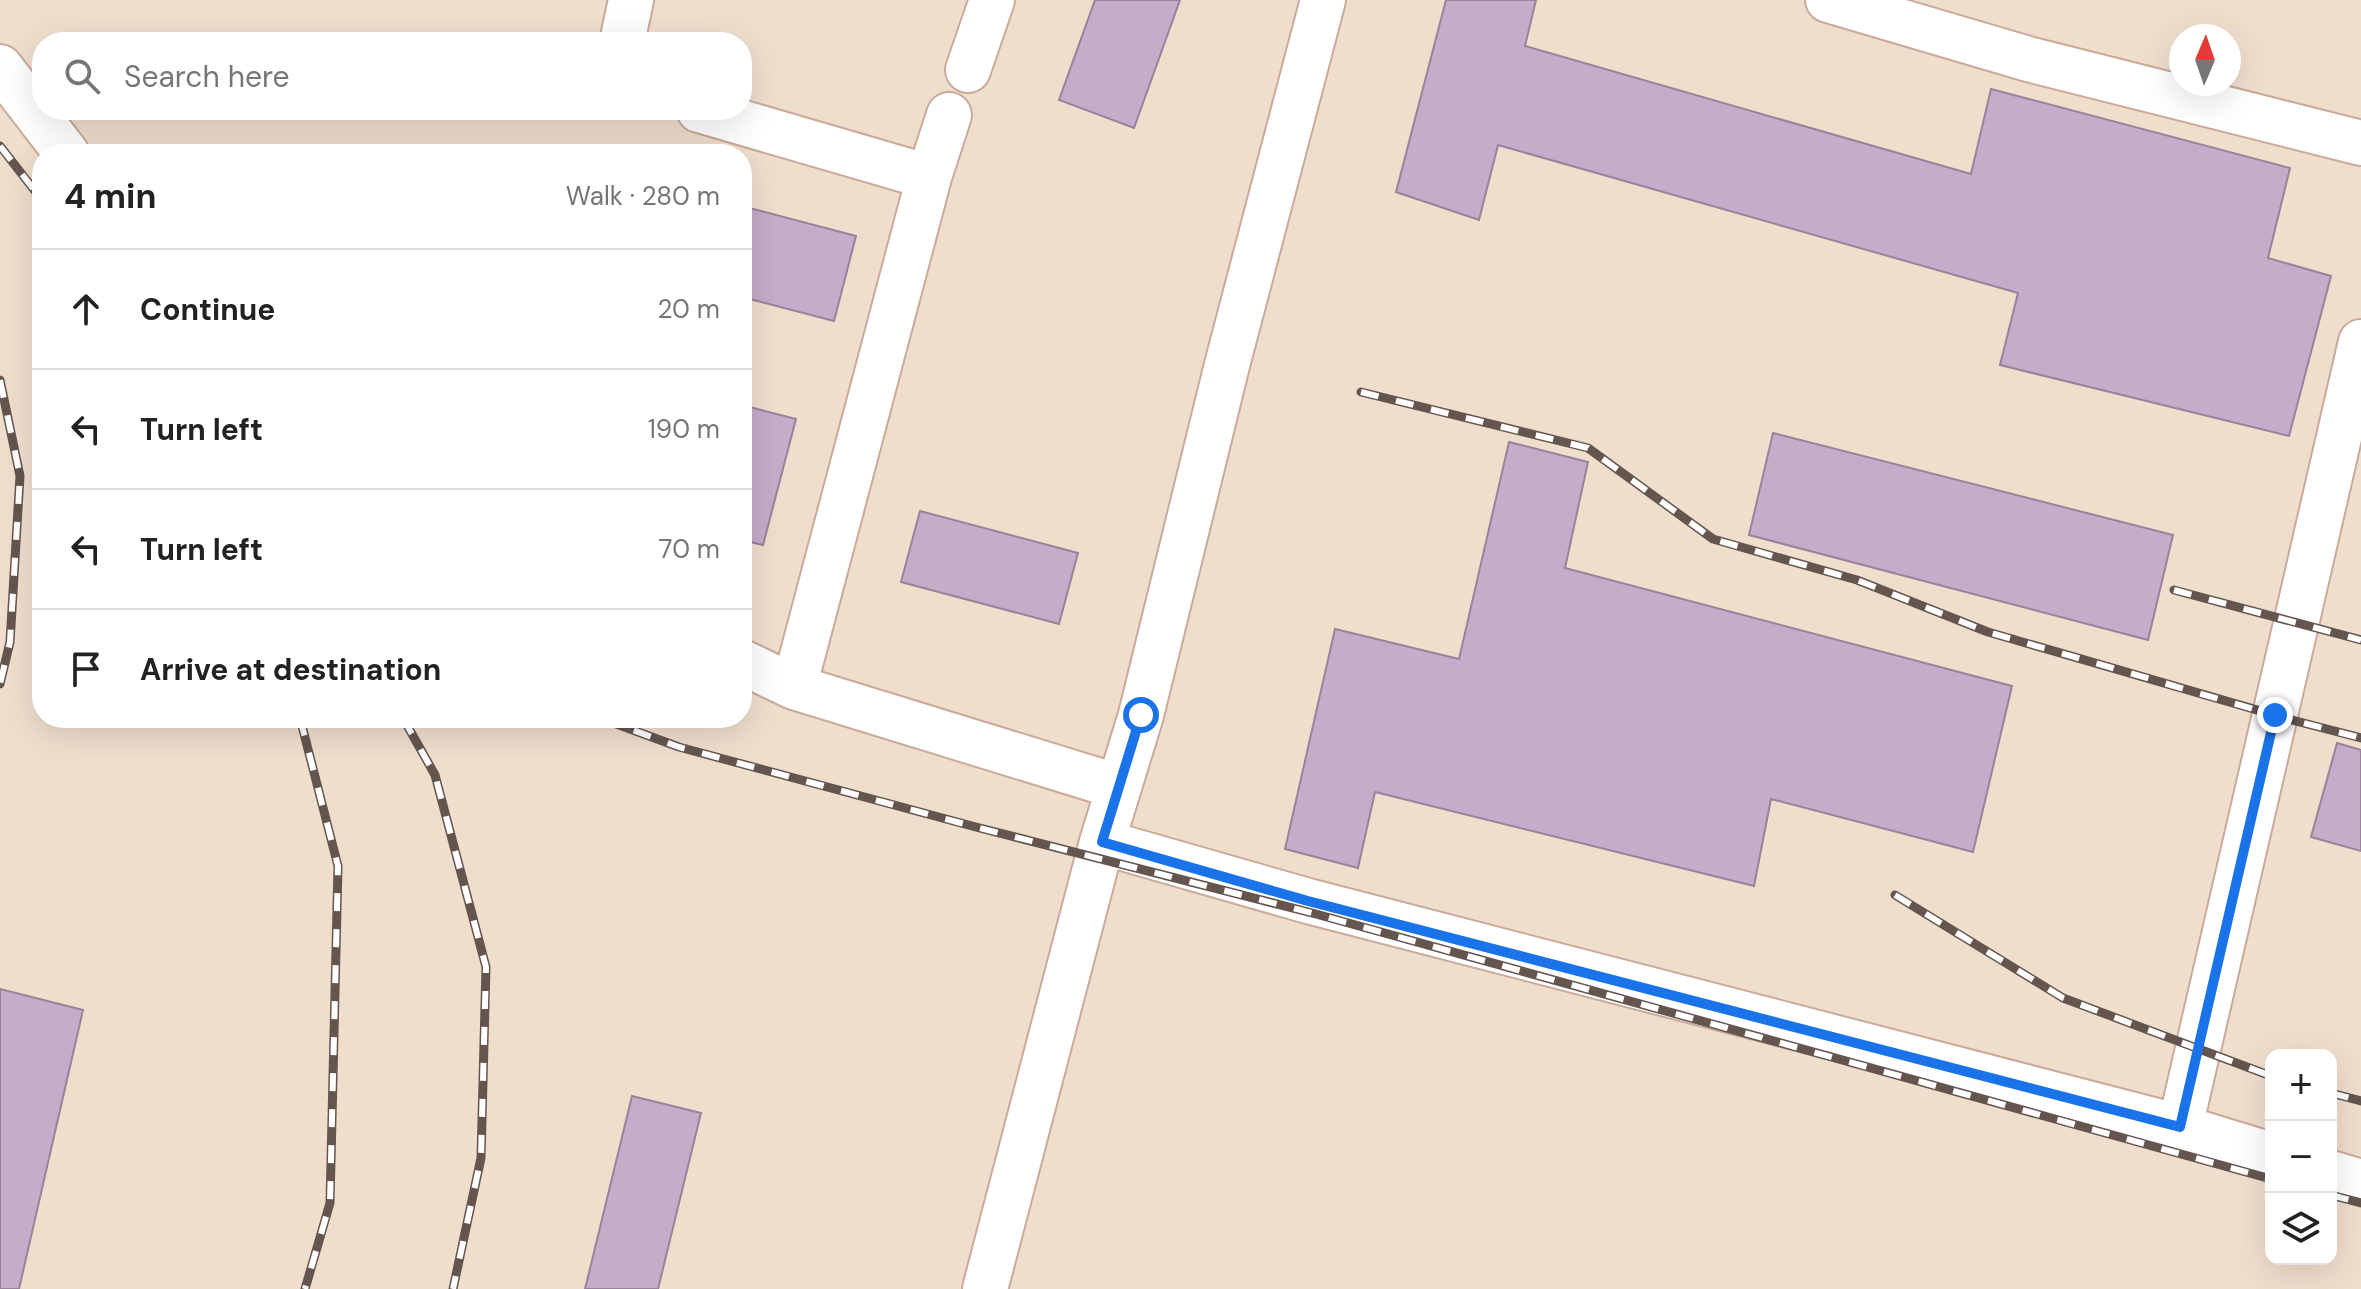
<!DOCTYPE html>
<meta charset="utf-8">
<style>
body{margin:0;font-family:"DM Sans",sans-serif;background:#f2f2f2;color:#222}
.controls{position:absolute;right:24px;bottom:24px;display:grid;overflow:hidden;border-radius:16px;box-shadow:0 8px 32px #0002}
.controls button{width:72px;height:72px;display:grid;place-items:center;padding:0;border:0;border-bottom:2px solid #e0e0e0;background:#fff;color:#222;font:40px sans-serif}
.compass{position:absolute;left:2169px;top:24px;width:72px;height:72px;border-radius:50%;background:#fff;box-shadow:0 8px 32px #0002;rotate:2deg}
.stop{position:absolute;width:24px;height:24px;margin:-18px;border:6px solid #1a73e8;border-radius:50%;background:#fff}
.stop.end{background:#1a73e8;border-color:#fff;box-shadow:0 2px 8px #0008}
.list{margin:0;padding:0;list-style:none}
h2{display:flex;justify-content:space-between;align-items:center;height:104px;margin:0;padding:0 32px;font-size:34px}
h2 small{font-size:26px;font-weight:400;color:#767676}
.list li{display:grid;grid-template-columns:52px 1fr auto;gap:24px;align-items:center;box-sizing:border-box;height:120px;padding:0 32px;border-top:2px solid #e0e0e0}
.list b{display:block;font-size:30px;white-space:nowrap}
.list em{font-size:26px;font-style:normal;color:#767676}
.icon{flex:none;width:44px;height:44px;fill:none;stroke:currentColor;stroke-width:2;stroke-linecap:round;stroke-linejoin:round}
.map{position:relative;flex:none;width:2361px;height:1289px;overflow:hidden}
.search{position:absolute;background:#fff;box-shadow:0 8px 32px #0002;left:32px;top:32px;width:720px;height:88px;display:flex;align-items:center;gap:20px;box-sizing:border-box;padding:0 28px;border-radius:32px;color:#767676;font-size:30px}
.panel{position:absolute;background:#fff;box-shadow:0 8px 32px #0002;left:32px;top:144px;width:720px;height:584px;border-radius:32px}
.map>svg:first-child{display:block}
.industrial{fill:#f0decd;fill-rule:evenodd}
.building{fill:#c7abca;stroke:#98839a;stroke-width:2}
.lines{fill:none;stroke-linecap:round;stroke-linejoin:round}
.minor-casing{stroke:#caaa9b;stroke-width:48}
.minor{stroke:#fff;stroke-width:44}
.rail-casing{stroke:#64554f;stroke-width:9}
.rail{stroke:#fff;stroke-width:6;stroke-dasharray:18;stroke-linecap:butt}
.route{stroke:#1a73e8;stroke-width:10}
</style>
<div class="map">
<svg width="2361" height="1289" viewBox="0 0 2361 1289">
<rect width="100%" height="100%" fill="#fae6dd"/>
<!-- industrial -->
<path class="industrial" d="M0 0H2361V1289H0ZM2181 36H2229V84H2181ZM42 42H742V110H42ZM42 154H742V718H42ZM2271 1055H2331V1259H2271Z"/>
<!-- building -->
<path class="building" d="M1095 0H1180L1134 128 1059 100Z
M1446 0H1536L1525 46 1971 174 1991 89 2290 168 2268 258 2331 276 2289 436 2000 365 2018 293 1498 145 1479 220 1396 192Z
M742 206 856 236 834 321 742 297Z
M742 405 796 419 763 545 742 540Z
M1773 433 2173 535 2148 640 1749 535Z
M1509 442 1588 462 1565 568 2012 686 1973 852 1771 799 1754 886 1375 792 1358 868 1285 849 1335 629 1459 659Z
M920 511 1078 553 1059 624 901 582Z
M2337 743 2361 750V851L2311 837Z
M0 989 83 1010 19 1289H0Z
M632 1096 701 1113 658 1289H585Z"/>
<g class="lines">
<!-- minor casing -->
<g class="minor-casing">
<path id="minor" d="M1828 0 2028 59 2361 143
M622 42 631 0
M0 67 67 154
M968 70 992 0
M699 110 929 177 949 115
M929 177 794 687 1119 787 1102 842 985 1289
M742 662 794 687
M1119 787 1141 715 1227 365 1323 0
M1102 842 1308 901 2180 1127 2271 1155
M2180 1127 2361 342
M2331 1173 2361 1182"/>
</g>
<!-- minor -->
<use href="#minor" class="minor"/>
<!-- rail casing -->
<g class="rail-casing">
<path id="rail" d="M0 146 42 200
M0 380 20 476 10 642 0 684
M1361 392 1588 448 1713 539 1857 580 1988 632 2288 719 2361 738
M2174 590 2361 640
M300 718 338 866 330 1203 305 1289
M403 718 435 775 486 967 481 1158 453 1289
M600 718 679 747 972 826 1316 914 2271 1179
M1895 895 2063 998 2271 1076
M2331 1093 2361 1101
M2331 1195 2361 1203"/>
</g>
<!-- rail -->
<use href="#rail" class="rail"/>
</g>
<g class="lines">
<!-- route -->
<path class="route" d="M1141 715 1102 842 1308 901 2180 1127 2275 715"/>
</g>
</svg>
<div class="controls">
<button>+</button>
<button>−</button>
<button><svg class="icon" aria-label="layers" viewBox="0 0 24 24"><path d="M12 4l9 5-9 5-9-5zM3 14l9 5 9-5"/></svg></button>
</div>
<svg class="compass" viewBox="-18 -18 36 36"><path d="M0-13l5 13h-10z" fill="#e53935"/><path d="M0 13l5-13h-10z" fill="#767676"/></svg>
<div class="stop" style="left:1141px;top:715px"></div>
<div class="stop end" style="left:2275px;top:715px"></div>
<div class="search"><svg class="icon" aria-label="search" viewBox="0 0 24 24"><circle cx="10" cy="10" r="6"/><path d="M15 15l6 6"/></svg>Search here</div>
<section class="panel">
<h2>4 min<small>Walk · 280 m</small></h2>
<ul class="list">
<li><svg class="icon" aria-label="ahead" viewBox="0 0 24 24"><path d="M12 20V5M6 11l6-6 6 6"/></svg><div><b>Continue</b></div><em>20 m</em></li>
<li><svg class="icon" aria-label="left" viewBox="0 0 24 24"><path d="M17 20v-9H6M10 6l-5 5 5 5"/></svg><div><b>Turn left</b></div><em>190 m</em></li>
<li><svg class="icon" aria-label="left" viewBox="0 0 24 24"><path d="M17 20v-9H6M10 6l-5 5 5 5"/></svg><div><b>Turn left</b></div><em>70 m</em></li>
<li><svg class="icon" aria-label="arrive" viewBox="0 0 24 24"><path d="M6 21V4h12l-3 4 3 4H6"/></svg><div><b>Arrive at destination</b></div></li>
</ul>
</section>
</div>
